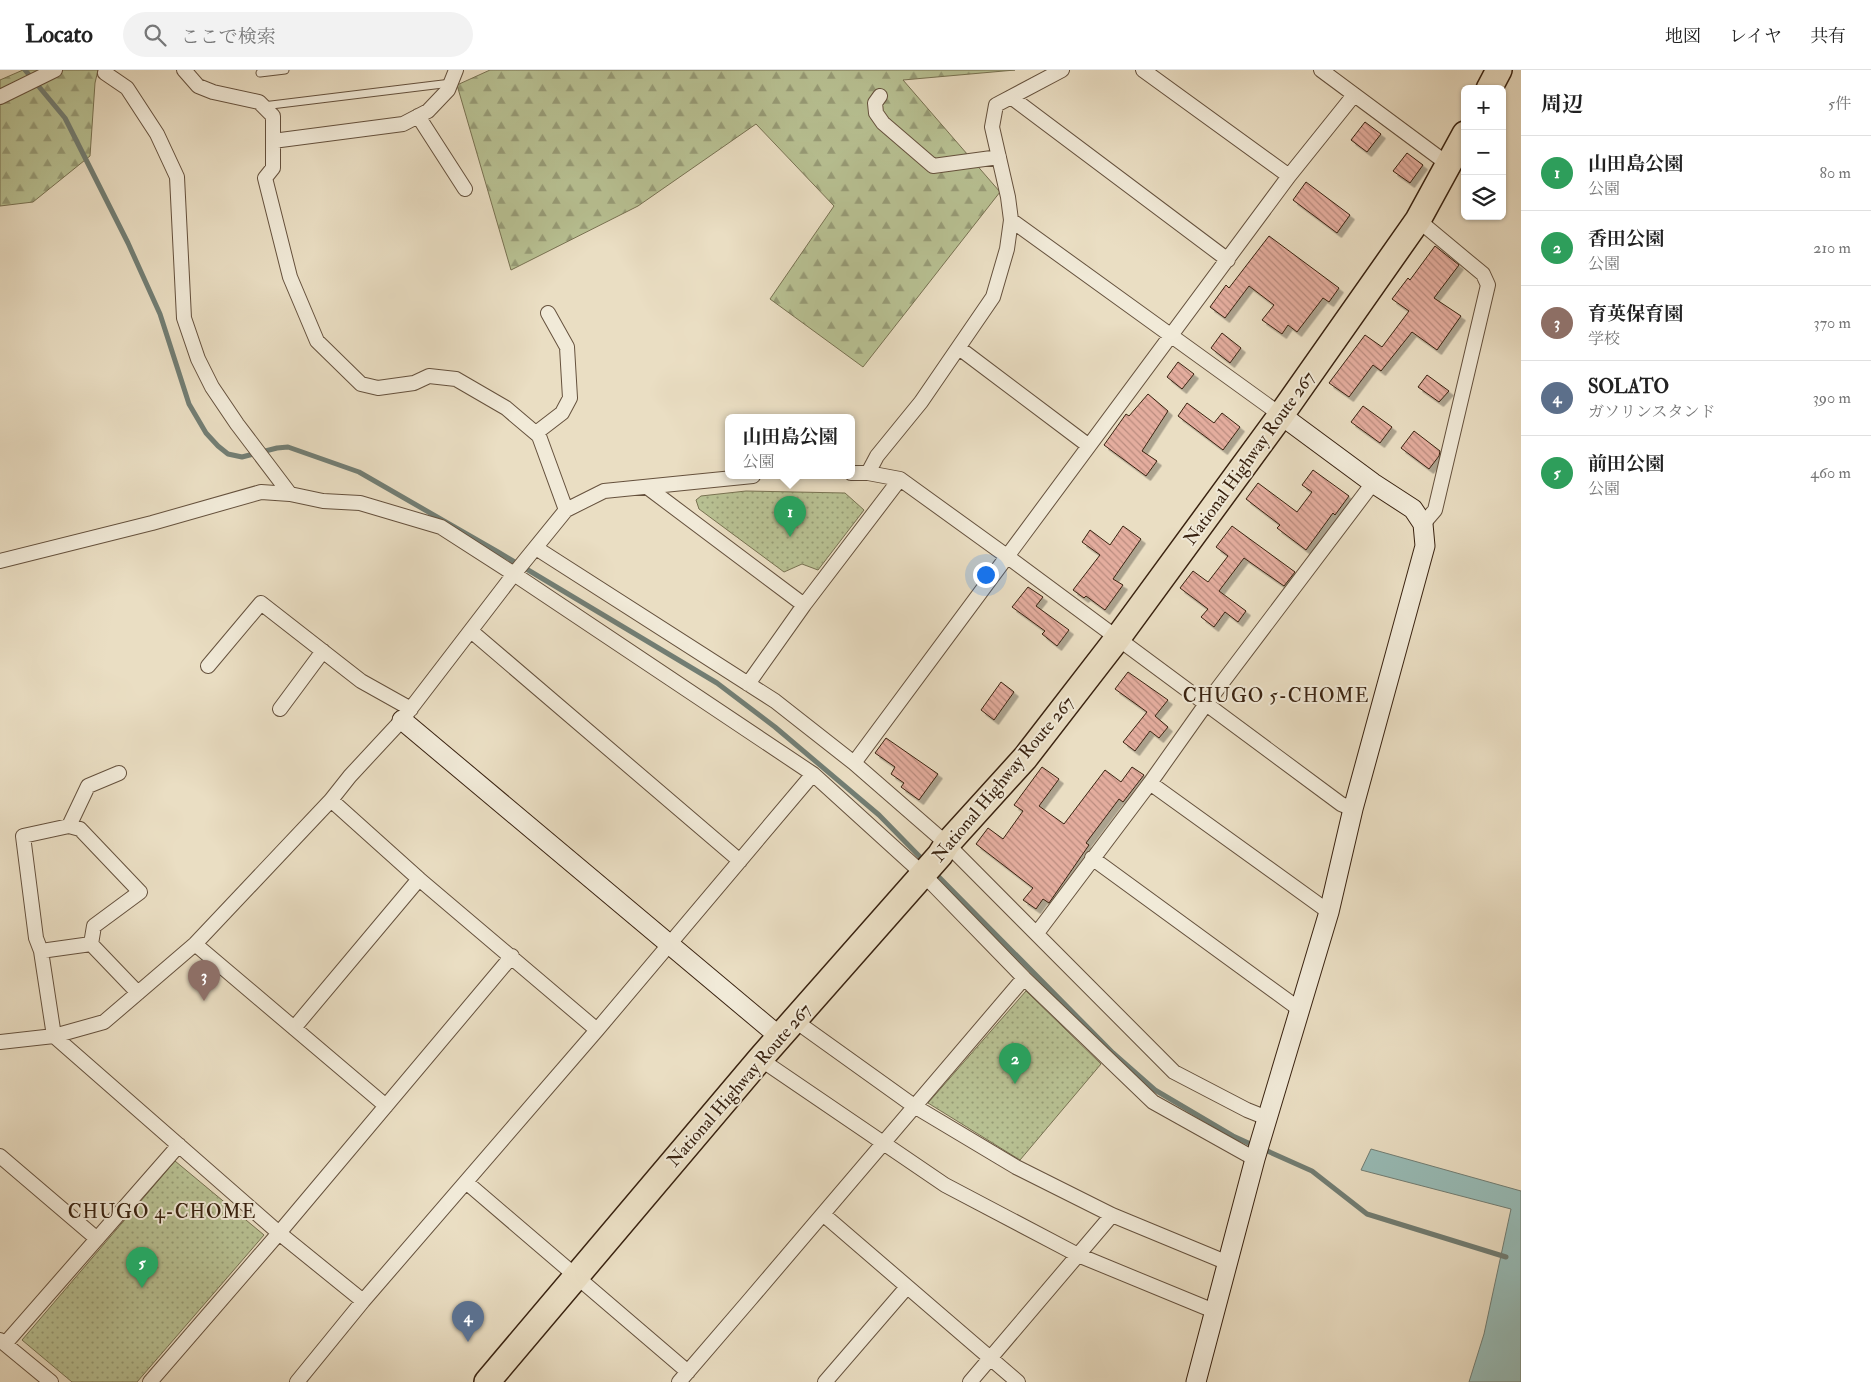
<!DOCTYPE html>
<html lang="ja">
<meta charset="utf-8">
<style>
body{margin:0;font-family:"IM FELL Double Pica","Noto Serif JP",serif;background:#f2f2f2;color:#222}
.controls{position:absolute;right:15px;top:15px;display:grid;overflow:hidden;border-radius:8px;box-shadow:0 1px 4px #0004}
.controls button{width:45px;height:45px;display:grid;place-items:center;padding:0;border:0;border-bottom:1px solid #e0e0e0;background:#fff;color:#222;font:25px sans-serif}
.you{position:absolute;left:985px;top:504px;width:18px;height:18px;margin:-12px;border:4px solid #fff;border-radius:50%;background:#1a73e8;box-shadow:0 0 0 8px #1a73e833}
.badge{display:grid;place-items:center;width:32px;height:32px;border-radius:50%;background:#0b8043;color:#fff;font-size:16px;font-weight:700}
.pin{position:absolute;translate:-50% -41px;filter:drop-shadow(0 1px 2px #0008)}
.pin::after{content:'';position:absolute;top:26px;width:18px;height:15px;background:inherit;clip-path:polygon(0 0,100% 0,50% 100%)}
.popup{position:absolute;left:725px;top:344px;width:130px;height:65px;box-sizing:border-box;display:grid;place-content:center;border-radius:8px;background:#fff;filter:drop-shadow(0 1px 4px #0005);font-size:16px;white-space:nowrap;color:#767676}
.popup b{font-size:19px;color:#222}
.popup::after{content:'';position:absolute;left:50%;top:100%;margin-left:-10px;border:10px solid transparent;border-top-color:#fff}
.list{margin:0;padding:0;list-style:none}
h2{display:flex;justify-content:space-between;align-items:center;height:65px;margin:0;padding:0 20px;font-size:21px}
h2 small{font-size:16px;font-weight:400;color:#767676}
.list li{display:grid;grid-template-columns:32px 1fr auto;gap:15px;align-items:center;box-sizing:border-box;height:75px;padding:0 20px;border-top:1px solid #e0e0e0}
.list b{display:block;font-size:19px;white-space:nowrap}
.list p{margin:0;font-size:16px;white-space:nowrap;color:#767676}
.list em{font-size:16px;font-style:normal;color:#767676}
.icon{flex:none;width:28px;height:28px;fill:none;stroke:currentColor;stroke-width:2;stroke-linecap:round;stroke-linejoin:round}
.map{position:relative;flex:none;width:1521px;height:1312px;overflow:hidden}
header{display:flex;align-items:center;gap:30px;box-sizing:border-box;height:70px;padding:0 25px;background:#fff;border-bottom:1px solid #e0e0e0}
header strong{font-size:24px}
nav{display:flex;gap:28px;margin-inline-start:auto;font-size:18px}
.search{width:350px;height:45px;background:#f2f2f2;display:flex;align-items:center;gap:12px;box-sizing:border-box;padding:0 18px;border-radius:28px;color:#767676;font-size:19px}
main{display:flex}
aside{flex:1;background:#fff}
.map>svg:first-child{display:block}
.grass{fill:url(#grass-dots);stroke:#787252}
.forest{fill:url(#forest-firs);stroke:#787252}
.water{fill:#98bcb7;stroke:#727e74}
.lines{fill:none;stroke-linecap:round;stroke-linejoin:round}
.stream{stroke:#727e74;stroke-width:5}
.building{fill:url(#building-back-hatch);stroke:#392210;filter:url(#shadow)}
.lane-casing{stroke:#65513d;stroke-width:9}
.street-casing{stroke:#65513d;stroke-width:16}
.secondary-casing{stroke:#392210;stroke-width:21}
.highway-casing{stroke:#392210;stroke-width:28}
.lane{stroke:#f1ead8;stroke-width:7}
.street{stroke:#f1ead8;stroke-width:14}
.secondary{stroke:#f1ead8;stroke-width:19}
.highway{stroke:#eadec3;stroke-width:25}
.labels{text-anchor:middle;stroke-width:4;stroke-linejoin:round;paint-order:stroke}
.street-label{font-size:18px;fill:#392210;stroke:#f1ead8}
.neighbourhood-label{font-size:19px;letter-spacing:1px;fill:#392210;stroke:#f1ead8}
</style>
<header>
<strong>Locato</strong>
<div class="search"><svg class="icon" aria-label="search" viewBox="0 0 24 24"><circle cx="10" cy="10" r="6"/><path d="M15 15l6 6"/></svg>ここで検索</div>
<nav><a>地図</a><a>レイヤ</a><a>共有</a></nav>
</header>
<main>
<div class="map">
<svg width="1521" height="1312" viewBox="0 0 1521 1312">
<defs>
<pattern id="grass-dots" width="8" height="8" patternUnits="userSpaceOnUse" patternTransform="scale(1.25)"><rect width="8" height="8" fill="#b8c193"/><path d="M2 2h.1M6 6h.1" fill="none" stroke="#979c77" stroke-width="1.8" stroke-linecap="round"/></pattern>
<pattern id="forest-firs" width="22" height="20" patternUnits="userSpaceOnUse" patternTransform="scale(1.25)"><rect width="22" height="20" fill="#b8c193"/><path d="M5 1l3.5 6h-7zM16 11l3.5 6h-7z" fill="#979c77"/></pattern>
<pattern id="building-back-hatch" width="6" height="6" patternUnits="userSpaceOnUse" patternTransform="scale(1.25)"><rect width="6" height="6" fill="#e4ad9e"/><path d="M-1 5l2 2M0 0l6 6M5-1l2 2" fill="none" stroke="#ba8c7f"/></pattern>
<filter id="shadow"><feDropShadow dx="4.5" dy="4.5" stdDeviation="0" flood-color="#0004"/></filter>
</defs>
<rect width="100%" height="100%" fill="#eadec3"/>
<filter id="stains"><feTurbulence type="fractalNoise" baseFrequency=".004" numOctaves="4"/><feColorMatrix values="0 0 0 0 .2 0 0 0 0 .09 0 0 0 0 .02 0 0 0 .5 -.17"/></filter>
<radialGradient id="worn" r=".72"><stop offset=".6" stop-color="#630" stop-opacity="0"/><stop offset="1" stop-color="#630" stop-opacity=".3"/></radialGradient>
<!-- grass -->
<path class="grass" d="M746 421 845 423 864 440 818 500 802 494 784 502 699 439 696 430 701 426Z
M1026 921 1101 994 1020 1090 928 1033Z
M175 1091 264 1165 137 1312H72L22 1270Z"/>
<!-- forest -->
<path class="forest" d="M23 0H98L95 13 90 86 33 132 0 136V10Z
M490 0H1015L903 10 1000 122 863 297 770 229 834 136 756 54 638 136 511 200 457 15Z"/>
<!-- water -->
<path class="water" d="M1371 1079 1521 1121V1312H1469L1484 1264 1511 1139 1361 1100Z"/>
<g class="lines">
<!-- stream -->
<path class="stream" d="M25 0 65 48 128 173 160 244 189 334 206 363 218 376 228 384 242 387 277 378 288 377 359 402 498 482 717 613 775 657 879 745 924 791
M933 801 1113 983 1155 1020 1233 1066 1255 1076
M1263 1079 1312 1101 1367 1144 1506 1187"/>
</g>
<!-- building -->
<path class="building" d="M1365 52 1381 64 1367 82 1351 70Z
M1407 83 1423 95 1410 113 1393 101Z
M1306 112 1350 145 1337 163 1293 130Z
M1269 166 1339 218 1329 232 1323 228 1297 262 1288 255 1282 264 1262 250 1274 235 1249 216 1225 248 1210 237 1226 215 1229 218Z
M1435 176 1459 195 1434 228 1461 246 1437 280 1412 262 1381 301 1373 295 1349 327 1329 313 1365 265 1382 277 1409 241 1392 229 1408 208 1410 210Z
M1222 263 1241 278 1230 293 1211 278Z
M1178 292 1194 304 1182 319 1167 307Z
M1427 305 1449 321 1439 332 1418 317Z
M1148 324 1168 341 1142 381 1157 391 1146 406 1104 375 1126 344 1129 346Z
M1187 333 1214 353 1222 343 1240 357 1223 380 1178 346Z
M1363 336 1392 357 1380 373 1351 352Z
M1414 361 1440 381 1439 386 1429 399 1401 378Z
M1313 400 1349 426 1335 445 1333 443 1306 480 1277 458 1280 455 1246 429 1258 413 1297 442 1312 422 1302 415Z
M1123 456 1141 469 1113 509 1123 515 1105 540 1086 526 1084 528 1073 520 1100 485 1082 472 1090 460 1110 475Z
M1232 456 1295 502 1284 516 1244 488 1219 521 1246 541 1238 552 1225 542 1214 557 1201 547 1208 539 1180 518 1193 501 1208 512 1228 486 1216 477Z
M1028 517 1043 527 1036 536 1069 560 1057 576 1042 564 1045 561 1012 537Z
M1128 602 1168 630 1155 646 1168 657 1159 668 1150 661 1135 681 1123 672 1147 642 1115 619Z
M1001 612 1014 622 994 650 981 640Z
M886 668 938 704 919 730 901 717 904 713 891 704 895 697 875 683Z
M1042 697 1059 709 1039 736 1064 754 1105 700 1121 712 1132 697 1144 705 1123 732 1119 729 1086 773 1089 775 1049 833 1043 829 1036 839 1023 830 1033 818 976 774 988 758 1003 769 1023 741 1014 735Z"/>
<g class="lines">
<!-- lane casing -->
<g class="lane-casing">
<path id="lane" d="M260 3 285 0
M263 36 451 13"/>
</g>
<!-- street casing -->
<g class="street-casing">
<path id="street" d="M106 0 105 3 127 18 157 64 177 107 184 248 198 289 212 317 237 354 290 424
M184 0 198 16 213 22 259 32 273 46V98L265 108 290 207 317 271 361 314 378 318 414 313 429 306 456 309 506 338 539 366 566 440
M1143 0 1289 106
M1321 0 1449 95
M880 26 875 33 876 43 883 53 933 96 999 87
M0 27 55 0
M1011 27 1228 190
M418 46 465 119
M273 71 403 54 428 41 448 20 456 0
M1011 150 1281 345
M1418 150 1483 204 1488 215 1435 440 1423 454
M959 278 1089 376
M536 363 562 343 570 328 567 277 548 243
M851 403H868L900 409 1008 487 1341 734 1353 739
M868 403 877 386 921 332 993 227 1007 179 1011 150 1008 127 992 57 996 35 1062 0
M647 417 804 535
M536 478 775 631 854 693 947 774 1174 1002 1247 1040 1267 1048
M0 491 152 453 261 422 290 424 323 431 360 433 441 457 514 504 813 704 922 803 1024 908 1153 1032 1255 1089
M471 561 740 791
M208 596 261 533 361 611 411 639
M748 614 804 535 900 409
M280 639 323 581
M854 693 1289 106 1354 25
M1150 713 1329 842
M331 730 419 809 597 960
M69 756 88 716 119 703
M1092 788 1299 939
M1037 863 1150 713 1206 634 1373 413
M91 874 138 923
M195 874 386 1036
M41 881 91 874 94 856 140 822 80 759 69 756 23 766 36 868 41 881 54 966 279 1163 363 1231
M794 950 914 1036 1016 1097 1112 1145 1228 1193
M294 958 419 809
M0 972 54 966 104 952 195 874 331 730 350 706 402 650 514 504 566 440 604 421 753 406
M760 989 945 1115 1078 1185 1214 1241
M0 1086 96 1168
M466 1112 688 1302
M824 1145 1018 1312
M0 1270 51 1312
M5 1274 179 1075
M150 1312 279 1163 512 886
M297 1312 363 1231 597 960 813 704
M679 1312C795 1178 909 1042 1024 908
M825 1312 907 1217
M970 1312 1112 1145"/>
</g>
<!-- secondary casing -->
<g class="secondary-casing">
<path id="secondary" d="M402 650 780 967
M1196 1312 1255 1089 1329 842 1353 739 1425 476 1423 454 1413 439 1373 413 1281 345"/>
</g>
<!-- highway casing -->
<g class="highway-casing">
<path id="highway" d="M1489 19 1499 0
M487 1312 760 989 940 785 947 774 1025 688 1117 569 1281 345 1418 150 1465 64"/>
</g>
<!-- lane -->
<use href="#lane" class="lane"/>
<!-- street -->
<use href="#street" class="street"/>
<!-- secondary -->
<use href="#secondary" class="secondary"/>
<!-- highway -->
<use href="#highway" class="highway"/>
</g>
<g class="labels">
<!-- street labels -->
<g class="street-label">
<text transform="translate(1249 388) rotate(-54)" y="6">National Highway Route 267</text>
<text transform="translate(1003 709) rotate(-50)" y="6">National Highway Route 267</text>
<text transform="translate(739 1015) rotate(-49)" y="6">National Highway Route 267</text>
</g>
<!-- neighbourhood labels -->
<g class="neighbourhood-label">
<text x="1276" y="632">CHUGO 5-CHOME</text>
<text x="162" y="1148">CHUGO 4-CHOME</text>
</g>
</g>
<rect width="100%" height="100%" filter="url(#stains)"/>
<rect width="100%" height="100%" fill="url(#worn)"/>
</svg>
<div class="controls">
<button>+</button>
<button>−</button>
<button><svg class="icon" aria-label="layers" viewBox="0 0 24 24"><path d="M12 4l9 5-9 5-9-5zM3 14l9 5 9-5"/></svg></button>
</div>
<div class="you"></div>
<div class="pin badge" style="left:790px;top:467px;background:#2e9e5b">1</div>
<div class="popup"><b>山田島公園</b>公園</div>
<div class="pin badge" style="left:1015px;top:1014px;background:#2e9e5b">2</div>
<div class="pin badge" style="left:204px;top:931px;background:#8d6e63">3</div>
<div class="pin badge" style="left:468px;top:1272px;background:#5c6f8a">4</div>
<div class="pin badge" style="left:142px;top:1218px;background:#2e9e5b">5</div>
</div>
<aside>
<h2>周辺<small>5件</small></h2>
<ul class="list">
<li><span class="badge" style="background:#2e9e5b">1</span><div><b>山田島公園</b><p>公園</p></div><em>80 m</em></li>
<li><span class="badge" style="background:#2e9e5b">2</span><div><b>香田公園</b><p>公園</p></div><em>210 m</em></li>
<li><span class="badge" style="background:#8d6e63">3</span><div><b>育英保育園</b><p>学校</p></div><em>370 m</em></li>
<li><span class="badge" style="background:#5c6f8a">4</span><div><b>SOLATO</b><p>ガソリンスタンド</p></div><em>390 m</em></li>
<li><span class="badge" style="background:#2e9e5b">5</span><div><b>前田公園</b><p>公園</p></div><em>460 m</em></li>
</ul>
</aside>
</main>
